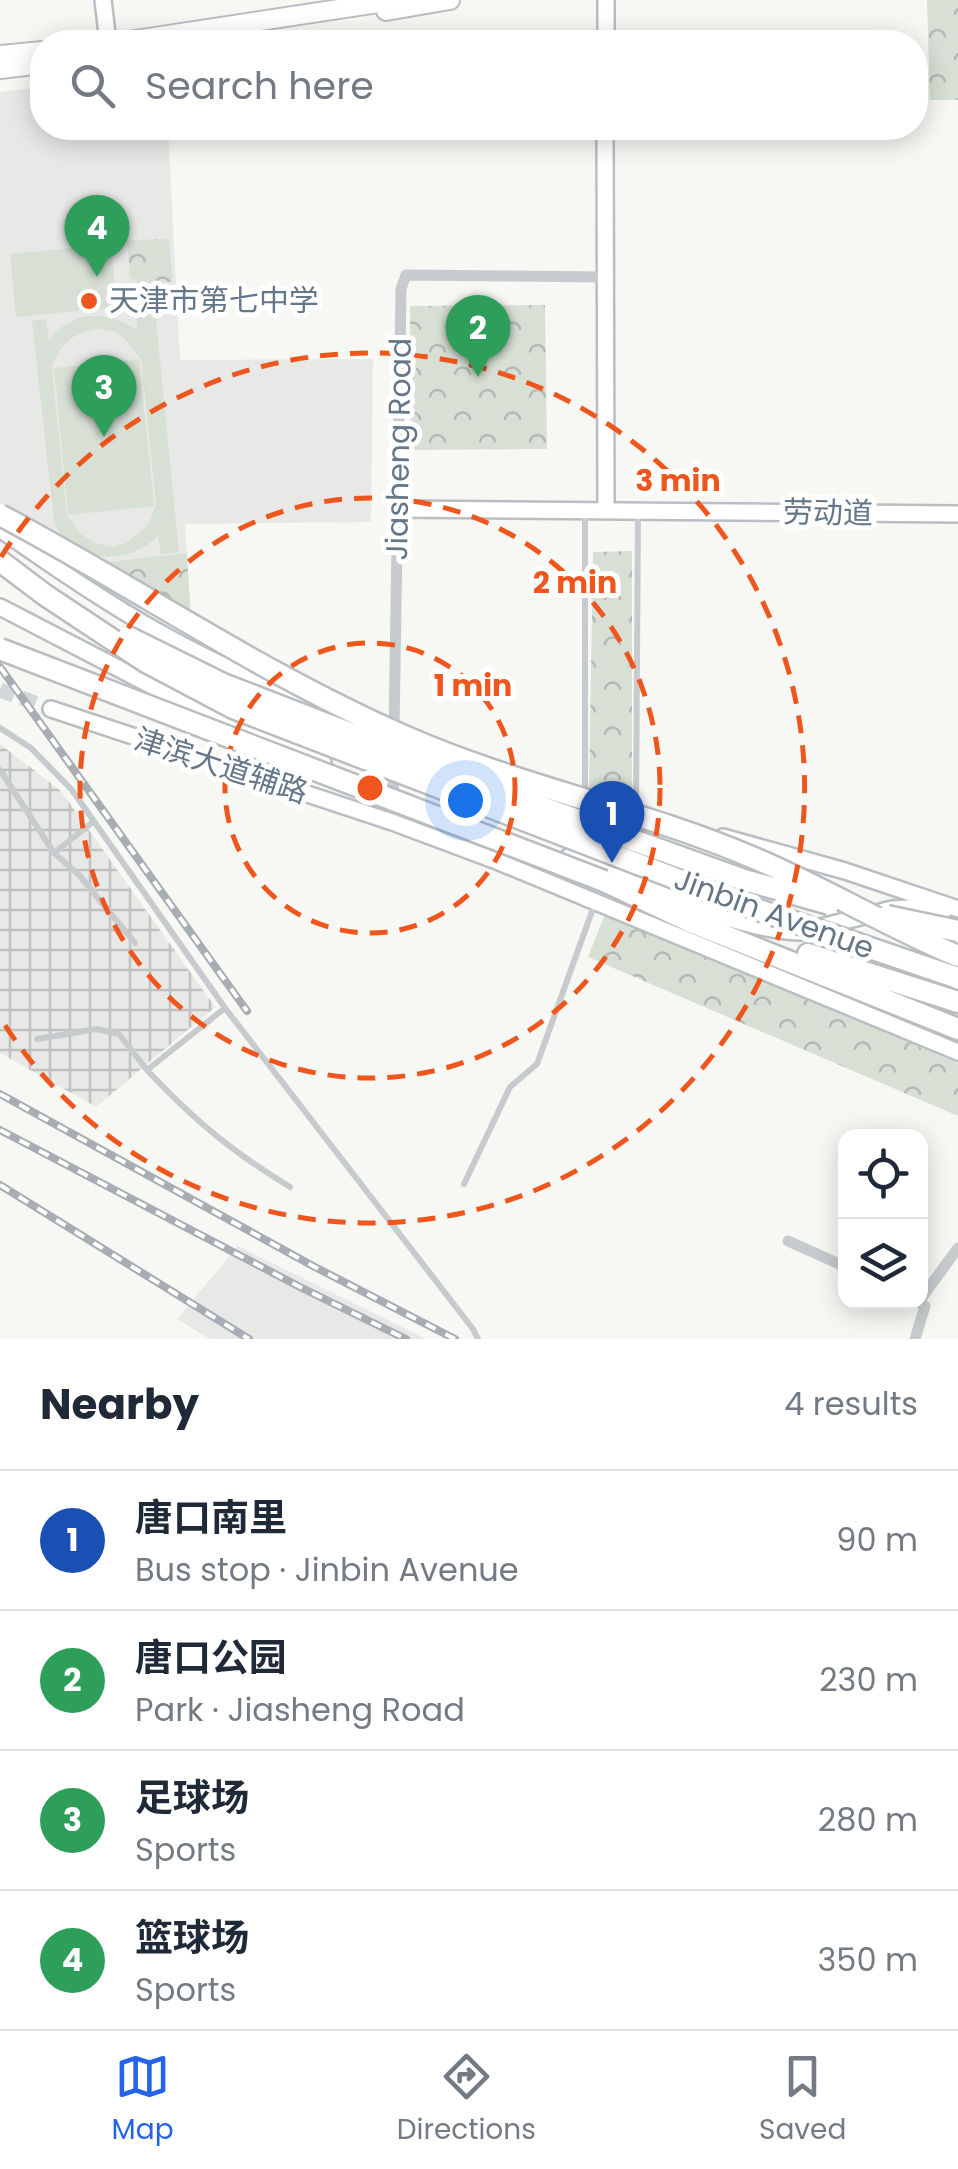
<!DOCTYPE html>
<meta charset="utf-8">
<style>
body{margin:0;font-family:Poppins,"Noto Sans SC",sans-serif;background:#f2f2f3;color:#1f2937}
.controls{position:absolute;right:30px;bottom:30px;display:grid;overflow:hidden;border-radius:20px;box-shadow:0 5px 25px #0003}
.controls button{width:90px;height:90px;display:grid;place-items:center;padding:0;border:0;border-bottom:2px solid #e0e1e3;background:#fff;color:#1f2937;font:50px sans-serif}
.you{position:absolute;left:465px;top:800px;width:35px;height:35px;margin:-25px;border:8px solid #fff;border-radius:50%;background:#1a73e8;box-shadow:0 0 0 15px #1a73e833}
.badge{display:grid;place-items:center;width:65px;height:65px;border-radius:50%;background:#2563eb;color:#fff;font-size:32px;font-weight:700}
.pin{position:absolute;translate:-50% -82px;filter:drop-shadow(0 2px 5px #0008)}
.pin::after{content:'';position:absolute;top:52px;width:35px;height:30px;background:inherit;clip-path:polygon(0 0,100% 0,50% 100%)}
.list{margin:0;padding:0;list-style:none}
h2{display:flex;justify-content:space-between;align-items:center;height:130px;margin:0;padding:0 40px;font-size:42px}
h2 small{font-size:32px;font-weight:400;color:#747a83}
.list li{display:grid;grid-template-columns:65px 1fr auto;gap:30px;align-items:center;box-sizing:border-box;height:140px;padding:0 40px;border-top:2px solid #e0e1e3}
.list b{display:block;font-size:38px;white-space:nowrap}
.list p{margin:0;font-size:32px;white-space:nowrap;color:#747a83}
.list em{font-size:32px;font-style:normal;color:#747a83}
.icon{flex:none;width:55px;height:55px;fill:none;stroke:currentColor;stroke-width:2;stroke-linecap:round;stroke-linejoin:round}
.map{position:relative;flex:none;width:958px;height:1339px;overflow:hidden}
.search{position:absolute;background:#fff;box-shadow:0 5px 25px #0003;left:30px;right:30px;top:30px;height:110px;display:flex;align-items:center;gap:25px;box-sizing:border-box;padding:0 35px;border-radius:40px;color:#747a83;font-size:38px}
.sheet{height:690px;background:#fff}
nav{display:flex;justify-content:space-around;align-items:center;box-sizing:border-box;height:140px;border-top:2px solid #e0e1e3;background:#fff;font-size:28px;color:#747a83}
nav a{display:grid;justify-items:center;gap:5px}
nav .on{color:#2563eb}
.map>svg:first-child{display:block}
.built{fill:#e8e9e7}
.industrial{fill:url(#industrial-grid)}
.park{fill:url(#park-crowns)}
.pitch{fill:#d8e0d5;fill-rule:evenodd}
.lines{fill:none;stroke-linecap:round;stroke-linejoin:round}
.secondary-tunnel{stroke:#d2d8d9;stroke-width:15;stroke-dasharray:15 8;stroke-linecap:butt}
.secondary-casing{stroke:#b9bec3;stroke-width:20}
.primary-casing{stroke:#babec2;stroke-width:22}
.highway-casing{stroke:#b9bdc0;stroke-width:25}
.lane{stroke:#c7cbce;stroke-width:6}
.street{stroke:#c7cbce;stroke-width:11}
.secondary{stroke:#fff;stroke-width:15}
.primary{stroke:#fff;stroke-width:18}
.highway{stroke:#fff;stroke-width:20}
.rail-casing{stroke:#a7adb3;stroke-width:8}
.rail{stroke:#fff;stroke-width:4;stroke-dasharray:11;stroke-linecap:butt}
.highway-bridge-casing{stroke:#b9bdc0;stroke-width:25;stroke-linecap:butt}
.highway-bridge{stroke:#fff;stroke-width:20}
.ring{fill:none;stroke:#ef561d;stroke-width:5;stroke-dasharray:18 12}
.poi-dot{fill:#ef561d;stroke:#fff;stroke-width:4}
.labels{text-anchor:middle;stroke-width:10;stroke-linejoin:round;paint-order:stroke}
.poi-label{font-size:30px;fill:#647687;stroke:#fff;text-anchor:start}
.street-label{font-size:30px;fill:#647687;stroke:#fff}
.centre{fill:#ef561d;stroke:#fff;stroke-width:5}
.ring-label{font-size:30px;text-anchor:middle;font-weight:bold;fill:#ef561d;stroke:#fff;stroke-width:10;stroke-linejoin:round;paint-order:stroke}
</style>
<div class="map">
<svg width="958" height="1339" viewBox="0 0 958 1339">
<defs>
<pattern id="industrial-grid" width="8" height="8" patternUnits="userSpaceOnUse" patternTransform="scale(2.5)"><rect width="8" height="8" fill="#e8e9e7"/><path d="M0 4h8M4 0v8" fill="none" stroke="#c0c1c1"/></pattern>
<pattern id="park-crowns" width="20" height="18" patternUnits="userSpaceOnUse" patternTransform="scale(2.5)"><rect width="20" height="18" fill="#d8e0d5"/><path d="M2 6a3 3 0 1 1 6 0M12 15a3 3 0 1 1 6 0" fill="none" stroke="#b3bab2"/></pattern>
</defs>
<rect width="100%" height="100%" fill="#f7f8f4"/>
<!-- built -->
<path class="built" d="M42 87V128H168L180 360 373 359 371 522 185 524 191 621 0 503V92Z
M238 1246 426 1339H210L177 1319Z"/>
<!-- industrial -->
<path class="industrial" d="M0 744 61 791 215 1007 96 1107 0 1053Z"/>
<!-- park -->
<path class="park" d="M927 0H958V100H930Z
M169 239 173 282 138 283 130 278 127 240Z
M545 305 547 449 411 450 410 306Z
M632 551V803L589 790 593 552Z
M187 553 191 621 99 563Z
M605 914 958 1063V1116L588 957Z"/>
<!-- pitch -->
<path class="pitch" d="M111 244 117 307 16 317 10 254Z
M155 309 179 552 161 554 158 536C128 567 72 564 54 521L32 321 46 319 49 340C72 310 107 309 137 330L136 311ZM98 329 115 332 125 339 141 360 156 503 149 524 126 543 113 547 94 543 79 532 67 516 52 369C58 344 73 333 98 329Z
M139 359 154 506 68 515 54 368Z"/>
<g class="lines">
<!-- secondary-tunnel -->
<path class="secondary-tunnel" d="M0 690 51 709"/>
<!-- secondary casing -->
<g class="secondary-casing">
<path id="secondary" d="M103 0 108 42
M606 42V0
M605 128 606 510
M399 509 958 514
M0 529C106 604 197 663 321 705
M0 607 214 718 323 763
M51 709 392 822 499 862 958 1052
M723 837 845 871 958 909
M568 857C630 880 739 932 801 932L892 909 924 907 944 910"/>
</g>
<!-- primary casing -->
<g class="primary-casing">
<path id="primary" d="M386 11 450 0
M122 42 398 0
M0 55 42 51
M0 69 42 64"/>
</g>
<!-- highway casing -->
<g class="highway-casing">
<path id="highway" d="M604 881 691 922 958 1029
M808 954 958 1002"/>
</g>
<!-- lane -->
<path class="lane" d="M0 728 31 748 72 790 225 1008 473 1329 478 1339
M0 770 54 853 79 875 135 943
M585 794V512
M636 809 638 512
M54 853 94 821
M225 1008 147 1070C196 1122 230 1150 290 1187
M37 1039 96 1029 119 1034 147 1070
M464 1184 510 1087 537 1064 595 903"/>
<!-- street -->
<path class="street" d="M394 733 401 289 406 275 604 277
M392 822 394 766
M788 1241 846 1267
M920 1300 958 1248
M915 1339 925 1306 919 1302"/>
<!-- secondary -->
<use href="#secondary" class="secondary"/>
<!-- primary -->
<use href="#primary" class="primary"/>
<!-- highway -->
<use href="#highway" class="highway"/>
<!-- rail casing -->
<g class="rail-casing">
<path id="rail" d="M0 667 247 1011
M0 1094 313 1266 455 1339
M0 1130 300 1287 406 1339
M0 1185 249 1339"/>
</g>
<!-- rail -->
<use href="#rail" class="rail"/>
<!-- highway-bridge casing -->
<g class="highway-bridge-casing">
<path id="highway-bridge" d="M0 515C136 587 262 674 404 736 517 786 640 809 754 858 823 887 888 927 958 956
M0 561 45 595 146 662 233 708 747 906 958 978
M128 637 223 684 522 800 741 879 829 904
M0 649 604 881
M887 916 958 931"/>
</g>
<!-- highway-bridge -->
<use href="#highway-bridge" class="highway-bridge"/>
</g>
<!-- distance rings -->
<g class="ring">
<circle cx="370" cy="788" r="145"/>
<circle cx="370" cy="788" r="290"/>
<path d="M1 557A435 435 0 1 1 1 1019"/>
</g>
<!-- markers -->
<circle class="poi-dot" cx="89" cy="301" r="10"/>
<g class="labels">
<!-- poi labels -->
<g class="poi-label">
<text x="109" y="311">天津市第七中学</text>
</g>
<!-- street labels -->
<g class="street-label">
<text transform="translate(399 449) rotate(-89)" y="10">Jiasheng Road</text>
<text transform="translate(828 513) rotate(1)" y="10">劳动道</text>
<text transform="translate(221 766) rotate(18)" y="10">津滨大道辅路</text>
<text transform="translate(774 914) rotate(20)" y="10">Jinbin Avenue</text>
</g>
</g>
<circle cx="370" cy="788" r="15" class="centre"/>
<g class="ring-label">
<text x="678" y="491">3 min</text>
<text x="575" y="593">2 min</text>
<text x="473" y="696">1 min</text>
</g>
</svg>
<div class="controls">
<button><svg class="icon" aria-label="locate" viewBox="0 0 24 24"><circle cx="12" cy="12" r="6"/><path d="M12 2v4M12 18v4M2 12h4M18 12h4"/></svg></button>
<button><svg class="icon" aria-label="layers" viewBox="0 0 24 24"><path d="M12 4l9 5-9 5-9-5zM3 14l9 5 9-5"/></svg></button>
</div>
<div class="you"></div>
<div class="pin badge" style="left:612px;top:863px;background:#1a4fb4">1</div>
<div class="pin badge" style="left:478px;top:377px;background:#2e9e5b">2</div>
<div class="pin badge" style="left:104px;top:437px;background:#2e9e5b">3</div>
<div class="pin badge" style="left:97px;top:277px;background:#2e9e5b">4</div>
<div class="search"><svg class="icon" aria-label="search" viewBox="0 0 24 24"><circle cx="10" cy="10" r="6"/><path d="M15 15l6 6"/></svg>Search here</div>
</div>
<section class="sheet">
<h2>Nearby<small>4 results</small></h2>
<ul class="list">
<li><span class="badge" style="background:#1a4fb4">1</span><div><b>唐口南里</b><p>Bus stop · Jinbin Avenue</p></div><em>90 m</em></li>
<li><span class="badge" style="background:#2e9e5b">2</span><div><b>唐口公园</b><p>Park · Jiasheng Road</p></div><em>230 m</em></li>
<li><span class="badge" style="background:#2e9e5b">3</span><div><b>足球场</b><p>Sports</p></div><em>280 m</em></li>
<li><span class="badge" style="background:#2e9e5b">4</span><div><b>篮球场</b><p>Sports</p></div><em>350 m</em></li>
</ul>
</section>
<nav>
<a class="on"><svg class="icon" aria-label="map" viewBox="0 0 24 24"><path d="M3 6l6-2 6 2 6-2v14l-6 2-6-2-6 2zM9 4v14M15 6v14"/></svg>Map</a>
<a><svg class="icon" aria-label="directions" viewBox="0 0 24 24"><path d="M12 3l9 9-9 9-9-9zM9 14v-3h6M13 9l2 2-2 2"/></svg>Directions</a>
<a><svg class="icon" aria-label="saved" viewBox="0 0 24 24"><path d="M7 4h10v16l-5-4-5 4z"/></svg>Saved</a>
</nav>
